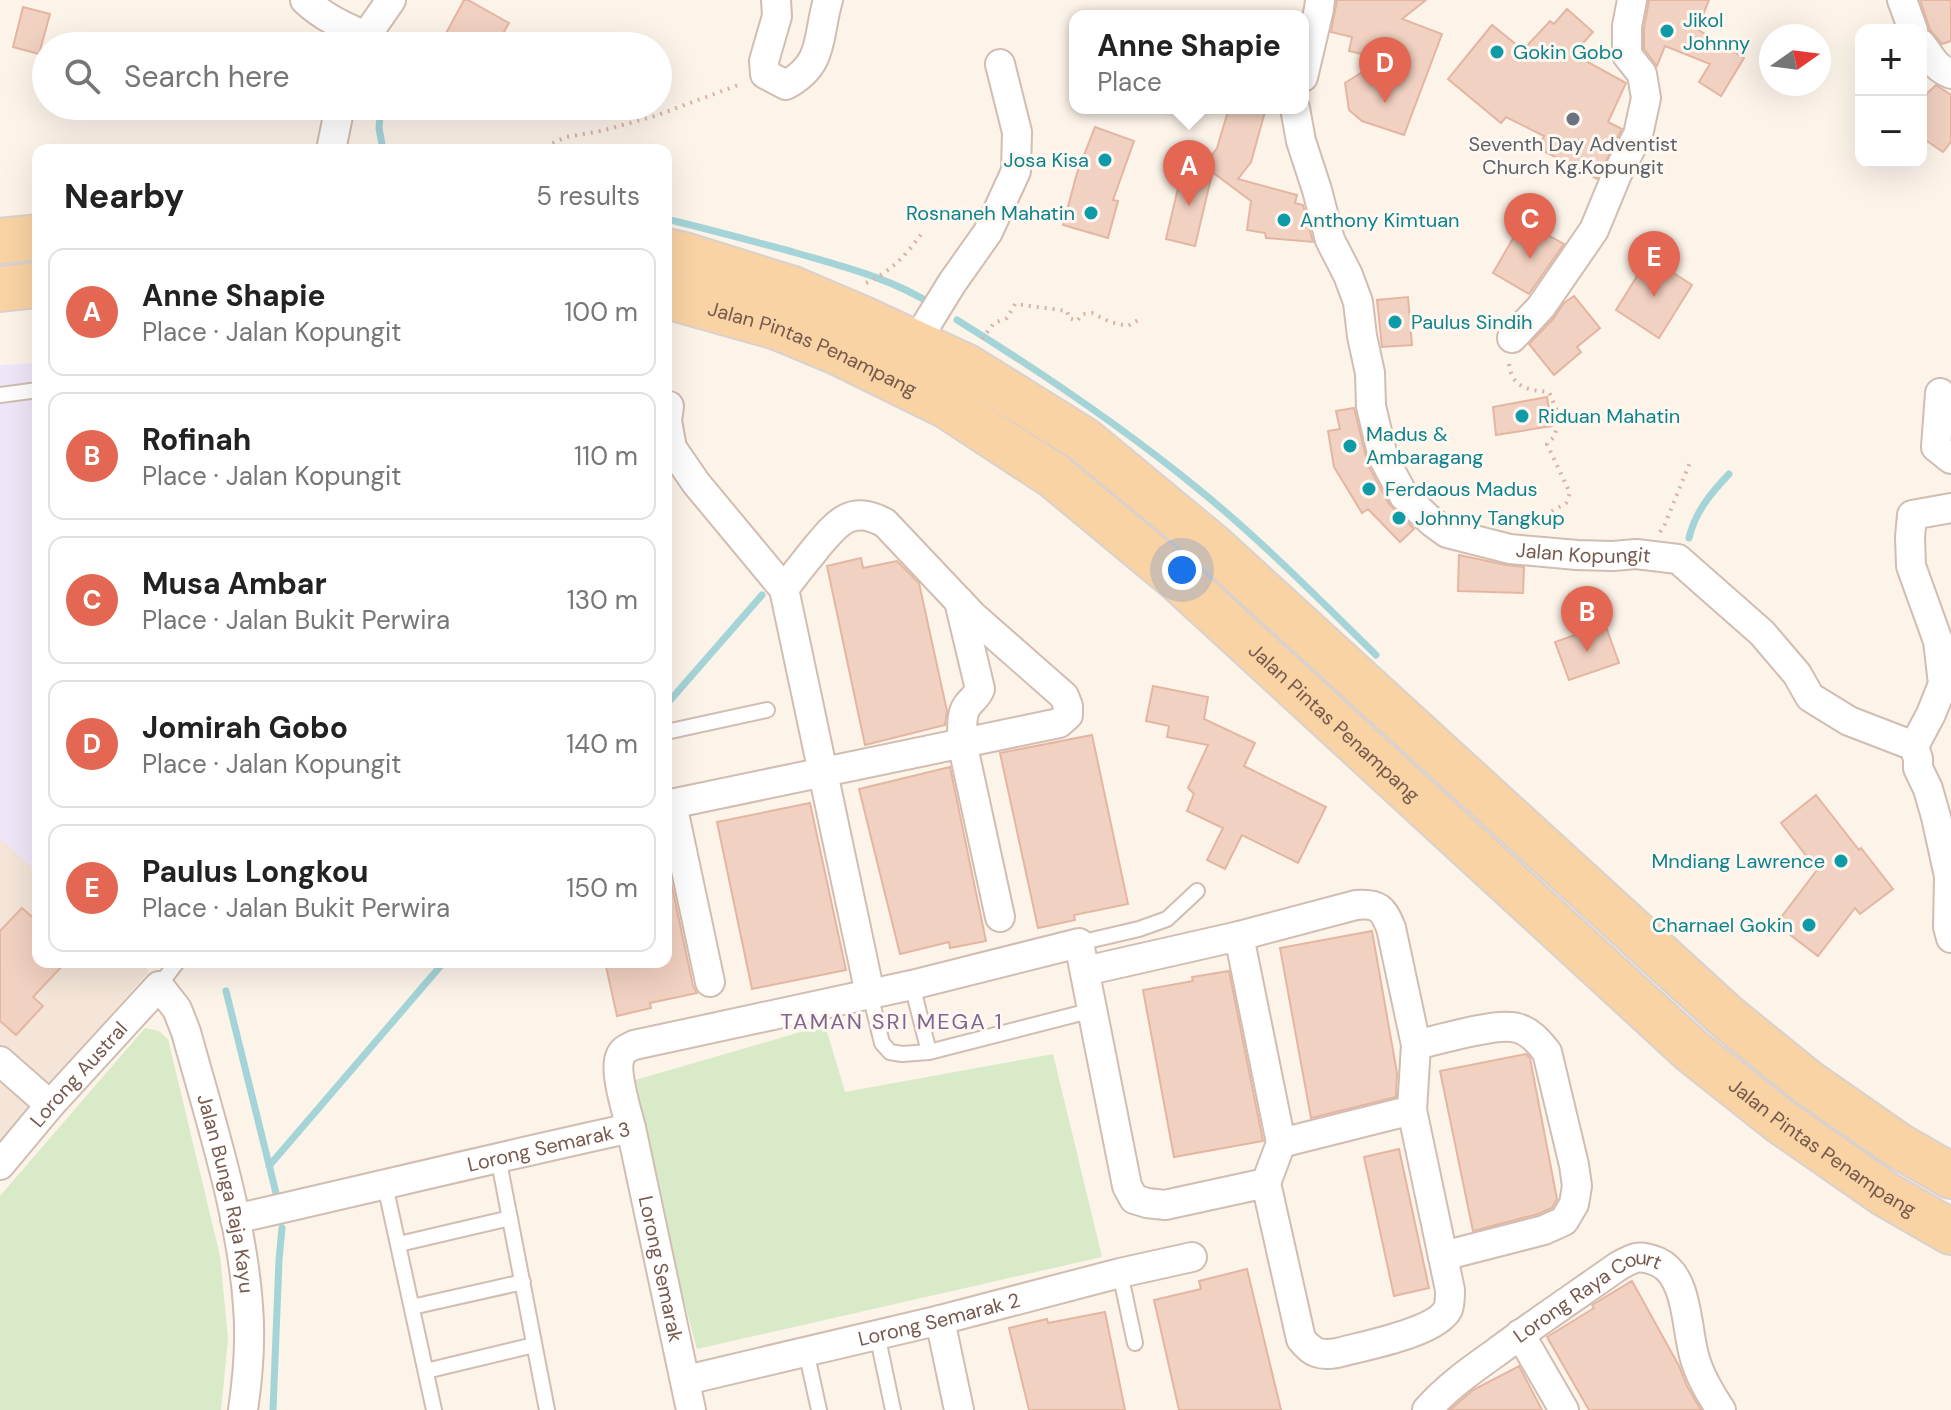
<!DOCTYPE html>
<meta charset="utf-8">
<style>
body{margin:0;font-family:"DM Sans",sans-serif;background:#f2f2f2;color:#222}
.controls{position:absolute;right:24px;top:24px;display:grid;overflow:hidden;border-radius:16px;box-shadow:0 8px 32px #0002}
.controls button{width:72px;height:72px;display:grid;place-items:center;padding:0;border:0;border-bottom:2px solid #e0e0e0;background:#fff;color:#222;font:40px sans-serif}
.compass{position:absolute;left:1759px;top:24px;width:72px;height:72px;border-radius:50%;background:#fff;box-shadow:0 8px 32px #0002;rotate:76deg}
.you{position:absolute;left:1182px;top:570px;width:28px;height:28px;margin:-20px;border:6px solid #fff;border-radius:50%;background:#1a73e8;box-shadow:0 0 0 12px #1a73e833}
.badge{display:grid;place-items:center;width:52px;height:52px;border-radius:50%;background:#e36752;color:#fff;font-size:26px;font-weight:700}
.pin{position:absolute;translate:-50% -66px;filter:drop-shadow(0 2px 4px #0008)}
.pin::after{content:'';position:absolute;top:42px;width:28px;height:24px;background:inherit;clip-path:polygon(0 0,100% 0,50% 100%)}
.popup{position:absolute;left:1069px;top:10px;width:240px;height:104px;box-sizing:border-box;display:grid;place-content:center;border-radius:16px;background:#fff;filter:drop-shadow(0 2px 6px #0005);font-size:26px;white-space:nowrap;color:#767676}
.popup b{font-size:30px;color:#222}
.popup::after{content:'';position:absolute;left:50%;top:100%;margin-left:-16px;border:16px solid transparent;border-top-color:#fff}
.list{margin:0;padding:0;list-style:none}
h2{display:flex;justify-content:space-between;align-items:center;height:104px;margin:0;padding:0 32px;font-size:34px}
h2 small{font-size:26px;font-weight:400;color:#767676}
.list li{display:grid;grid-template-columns:52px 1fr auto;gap:24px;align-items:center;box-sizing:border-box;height:128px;margin:0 16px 16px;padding:0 16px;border:2px solid #e0e0e0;border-radius:16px}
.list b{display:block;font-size:30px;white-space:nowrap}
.list p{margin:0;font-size:26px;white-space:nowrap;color:#767676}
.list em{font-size:26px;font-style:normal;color:#767676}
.icon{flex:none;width:44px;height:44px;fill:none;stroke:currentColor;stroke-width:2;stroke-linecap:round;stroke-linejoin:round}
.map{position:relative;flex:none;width:1951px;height:1410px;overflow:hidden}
.search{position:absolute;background:#fff;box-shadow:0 8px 32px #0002;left:32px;top:32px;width:640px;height:88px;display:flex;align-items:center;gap:20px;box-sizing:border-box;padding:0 28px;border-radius:44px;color:#767676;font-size:30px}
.panel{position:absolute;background:#fff;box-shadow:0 8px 32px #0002;left:32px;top:144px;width:640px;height:824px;border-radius:16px}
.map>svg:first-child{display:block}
.residential{fill:#f4e5d8}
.education{fill:#f0e6f9}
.green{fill:#d8eac7}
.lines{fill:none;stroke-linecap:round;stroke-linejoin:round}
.stream{stroke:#a4d4d8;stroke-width:7}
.building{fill:#f1d1c1;stroke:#e4b6a2;stroke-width:2}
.service-casing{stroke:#d1bdb1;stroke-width:18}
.minor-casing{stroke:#d1bdb1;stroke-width:32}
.primary-casing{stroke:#d9d1cd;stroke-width:48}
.path{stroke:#d7b4a4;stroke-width:4;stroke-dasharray:2 6;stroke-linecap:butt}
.service{stroke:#fff;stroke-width:14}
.minor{stroke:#fff;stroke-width:28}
.primary{stroke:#f9d3a4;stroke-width:44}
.culture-dot{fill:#0f9aa8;stroke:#fff8f0;stroke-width:3}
.worship-dot{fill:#6b7280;stroke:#fff8f0;stroke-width:3}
.labels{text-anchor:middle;stroke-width:6;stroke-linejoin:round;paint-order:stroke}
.culture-label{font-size:20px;fill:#0d838f;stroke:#fff8f0;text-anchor:start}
.worship-label{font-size:20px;fill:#5b616d;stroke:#fff8f0}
.street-label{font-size:20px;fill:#77594d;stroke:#fff8f0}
.neighbourhood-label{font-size:22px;letter-spacing:2px;fill:#7f6592;stroke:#fff8f0}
</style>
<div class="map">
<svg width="1951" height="1410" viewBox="0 0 1951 1410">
<rect width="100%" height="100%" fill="#fcf3e9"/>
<!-- residential -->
<path class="residential" d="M0 823 38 860V962H140L149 971 0 1141Z"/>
<!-- education -->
<path class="education" d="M38 363V877L30 866 0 838V365Z"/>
<!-- green -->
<path class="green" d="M825 1025 845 1092 1053 1054 1102 1257 697 1349 625 1083Z
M145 1028 159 1031 168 1039 220 1256 228 1339 221 1410H0V1196Z"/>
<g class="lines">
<!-- stream -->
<path class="stream" d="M381 106 379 128 383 150
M666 219C709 229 751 241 793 252 841 266 891 278 933 305
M957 320C1041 372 1121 426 1197 488 1260 539 1318 598 1376 655
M1689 538C1695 512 1711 493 1729 474
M666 705 762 595
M226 991 277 1197
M269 1166 444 962
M273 1410 279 1260 282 1228"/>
</g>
<!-- building -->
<path class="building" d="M464 0H468L509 23 496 46H439Z
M1337 0H1426L1402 19 1442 34 1404 135 1362 121 1349 110 1345 83 1383 59 1349 51 1352 37 1331 32Z
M1649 0H1709L1697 29 1744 58 1721 96 1699 82 1710 64 1665 46 1657 66 1644 49V28Z
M1920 0H1951V41L1942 44 1930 30Z
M23 7 50 14 39 54 13 47Z
M1567 9 1593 32 1573 54 1626 83 1608 122 1622 129 1597 179 1538 148 1544 136 1506 117 1501 123 1448 79 1492 25 1523 50 1550 21 1554 24Z
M1936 85 1951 95V142L1943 152 1921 137V99Z
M1229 108H1266L1251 162 1238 179 1297 195 1295 203 1303 205 1313 242 1266 238 1265 233 1247 230 1251 201 1204 166 1217 148Z
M1095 127 1134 141 1113 200 1118 201 1108 238 1063 225 1077 173Z
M1183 167 1212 174 1195 246 1166 239Z
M1523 221 1564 244 1529 294 1493 273Z
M1649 257 1692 285 1659 338 1616 310Z
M1574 296 1600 328 1577 347 1581 352 1554 375 1529 344 1553 319 1564 303Z
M1408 297 1412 345 1382 347 1377 300Z
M1547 397 1552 426 1496 435 1493 407Z
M1354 408 1368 465 1389 504 1414 529 1400 542 1368 509 1362 513 1334 467 1328 431 1340 429 1336 411Z
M1459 555 1506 565 1524 567 1523 593 1458 591Z
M861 558 863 568 897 561 919 583 947 711 945 725 865 745 827 566Z
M1605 624 1619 663 1569 680 1555 642Z
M1153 686 1208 697 1204 719 1255 743 1244 766 1326 807 1298 863 1242 835 1225 869 1207 860 1223 828 1187 811 1194 794 1188 788 1208 745 1167 737 1169 726 1146 721Z
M1092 735 1128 904 1074 915 1075 920 1038 928 1000 753Z
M950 767 986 941 950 948 949 942 900 954 859 789Z
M1816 795 1859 850 1861 848 1893 889 1860 914 1855 908 1818 956 1776 924 1817 870 1781 823Z
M810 803 846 970 752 989 717 822Z
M667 863 693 986 697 993 650 1003 651 1008 617 1016 605 962H666Z
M22 908 38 922V962H66L33 997 43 1006 16 1035 0 1021V931Z
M1372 931 1397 1073 1396 1097 1311 1118 1280 948Z
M1229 971 1263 1141 1174 1157 1143 990 1193 981 1192 977Z
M1526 1054 1530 1058 1557 1199 1552 1208 1538 1214 1473 1231 1440 1071Z
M1399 1149 1429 1288 1394 1296 1364 1157Z
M1247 1269 1281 1410H1179L1154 1300 1201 1289 1199 1281Z
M1632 1281 1679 1366 1687 1386 1701 1410H1589L1547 1337 1594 1308 1592 1305Z
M1105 1312 1125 1410H1029L1009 1328 1047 1319 1048 1323Z
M1519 1366 1542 1410H1450L1473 1390Z"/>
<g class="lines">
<!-- service casing -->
<g class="service-casing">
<path id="service" d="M0 395 38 390
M666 732 767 710
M1079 943 1139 929 1167 919 1197 891
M912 985 929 1052 1093 1010
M159 986 177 962
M870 994 882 1043 890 1052 902 1054 929 1052
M498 1157 547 1410
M385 1185 434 1410
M399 1244 510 1218
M1120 1273 1135 1343
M412 1307 523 1282
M877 1334 893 1410
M806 1351 819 1410
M426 1371 534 1345"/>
</g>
<!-- minor casing -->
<g class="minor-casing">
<g id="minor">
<path d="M305 0C323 17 343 26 366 36"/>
<path d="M776 0 777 16 764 61 765 74 786 85C825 64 817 37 828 0"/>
<path d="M1902 0 1913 30"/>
<path d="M1921 44C1933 59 1933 66 1951 74"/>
<path d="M362 46 366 36 391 0"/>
<path d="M1303 77 1319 9 1320 0"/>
<path id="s1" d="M1295 108 1301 141 1317 190 1330 240 1348 275 1358 302 1362 336 1370 373 1371 406 1383 457 1404 496 1432 522 1447 533 1510 549 1577 555 1613 556 1636 554 1678 559 1762 633 1797 674 1810 697 1849 721 1914 746 1918 759V768L1928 789 1936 817 1949 876 1948 927 1951 938"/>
<path d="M331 150 340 106"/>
<path d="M1512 338 1541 307 1594 230 1618 172 1638 135 1646 98 1642 74 1627 55V26L1632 0"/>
<path d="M915 343 952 283 988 232 1016 171 1017 132 1000 64"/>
<path d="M1940 393 1936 447 1951 459"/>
<path d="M669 406 667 421 672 448 696 483 784 589"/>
<path d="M959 601 980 689C977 697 972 699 967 706 960 716 963 731 962 742L1000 917"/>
<path d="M1914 746 1931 714 1943 684 1938 641 1911 566 1910 537 1912 515 1951 508"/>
<path d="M672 804 710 982"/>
<path d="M666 805 1059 723 1068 715V706L1064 696 973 616 885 523C851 504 837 523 816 548 805 562 794 575 784 589L870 994"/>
<path d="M1239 936 1281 1143"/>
<path d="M1085 971 1239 936 1356 905C1378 903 1383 908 1391 928L1416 1045 1412 1110 1281 1143 1266 1183 1301 1339C1312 1353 1320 1356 1337 1353 1363 1346 1436 1333 1448 1309 1450 1304 1450 1296 1450 1290L1412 1110"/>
<path d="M1416 1045C1438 1040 1497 1022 1517 1028 1530 1031 1539 1042 1547 1052L1574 1165 1577 1186 1574 1204 1564 1221 1544 1230 1443 1256"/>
<path d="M0 1061 50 1105"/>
<path id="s2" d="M631 1128 691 1410"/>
<path id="s3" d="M0 1165 50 1105 159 986 177 1009 186 1032C210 1119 242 1217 248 1306 251 1341 248 1376 243 1410"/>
<path id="s4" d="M235 1219C367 1189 498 1157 631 1128 627 1112 614 1072 620 1057 622 1050 628 1048 634 1045L912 985 1079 943 1127 1186 1134 1199 1147 1203 1165 1205 1266 1183"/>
<path d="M940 1320 959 1410"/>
<path d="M1520 1334 1564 1410"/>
<path id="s5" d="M686 1380 940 1320 1120 1273 1192 1257"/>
<path id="s6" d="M1427 1410C1446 1388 1470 1371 1494 1354 1534 1324 1576 1296 1617 1267 1634 1257 1639 1254 1658 1262 1689 1276 1686 1331 1695 1359 1700 1377 1711 1395 1721 1410"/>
</g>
</g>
<!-- primary casing -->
<g class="primary-casing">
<g id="primary">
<path d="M0 241 38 237"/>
<path d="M666 251 684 255 793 289 861 318 967 367 1084 440 1212 546 1727 1017 1807 1082 1899 1146 1951 1176"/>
<path d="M0 289 38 285"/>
<path id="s7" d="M666 296 777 327 835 351 947 406 1054 476 1177 578 1693 1052 1780 1121 1885 1194 1951 1232"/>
</g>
</g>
<!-- path -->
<path class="path" d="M538 150 566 137 601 131 655 116 741 84
M866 283C893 270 905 256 923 232
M982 339 994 323 1007 318 1015 304 1067 311 1069 318 1077 321 1083 314 1092 313 1110 322 1128 326 1140 319
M1509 364C1512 388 1528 390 1549 392L1560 418 1554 437 1547 444 1570 493 1566 503 1531 524
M1660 532 1665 524 1691 460"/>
<!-- service -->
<use href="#service" class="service"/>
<!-- minor -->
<use href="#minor" class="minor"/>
<!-- primary -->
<use href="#primary" class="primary"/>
</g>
<!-- markers -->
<g class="culture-dot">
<circle cx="1667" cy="31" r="8"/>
<circle cx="1497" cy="52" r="8"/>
<circle cx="1105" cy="160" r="8"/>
<circle cx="1091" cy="213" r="8"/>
<circle cx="1284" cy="220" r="8"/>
<circle cx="1395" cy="322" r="8"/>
<circle cx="1522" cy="416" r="8"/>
<circle cx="1350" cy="446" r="8"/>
<circle cx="1369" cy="489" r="8"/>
<circle cx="1399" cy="518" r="8"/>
<circle cx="1841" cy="861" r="8"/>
<circle cx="1809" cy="925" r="8"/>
</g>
<circle class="worship-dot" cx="1573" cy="119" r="8"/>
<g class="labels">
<!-- culture labels -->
<g class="culture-label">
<text x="1683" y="27">Jikol<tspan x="1683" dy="23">Johnny</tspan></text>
<text x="1513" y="59">Gokin Gobo</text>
<text x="1089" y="167" text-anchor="end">Josa Kisa</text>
<text x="1075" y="220" text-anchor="end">Rosnaneh Mahatin</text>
<text x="1300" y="227">Anthony Kimtuan</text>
<text x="1411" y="329">Paulus Sindih</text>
<text x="1538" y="423">Riduan Mahatin</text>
<text x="1366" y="441">Madus &amp;<tspan x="1366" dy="23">Ambaragang</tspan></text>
<text x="1385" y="496">Ferdaous Madus</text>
<text x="1415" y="525">Johnny Tangkup</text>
<text x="1825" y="868" text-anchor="end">Mndiang Lawrence</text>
<text x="1793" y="932" text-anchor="end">Charnael Gokin</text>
</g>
<!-- worship labels -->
<g class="worship-label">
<text x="1573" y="151">Seventh Day Adventist<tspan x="1573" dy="23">Church Kg.Kopungit</tspan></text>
</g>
<!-- street labels -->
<g class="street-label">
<text dy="7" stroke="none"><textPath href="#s7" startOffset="156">Jalan Pintas Penampang</textPath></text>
<text dy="7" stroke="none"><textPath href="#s1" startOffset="602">Jalan Kopungit</textPath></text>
<text dy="7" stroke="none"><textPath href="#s7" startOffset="804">Jalan Pintas Penampang</textPath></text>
<text dy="7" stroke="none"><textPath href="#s3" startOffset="120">Lorong Austral</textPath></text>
<text dy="7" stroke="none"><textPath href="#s4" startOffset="322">Lorong Semarak 3</textPath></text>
<text dy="7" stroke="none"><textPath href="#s7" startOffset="1452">Jalan Pintas Penampang</textPath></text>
<text dy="7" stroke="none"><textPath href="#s3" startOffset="460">Jalan Bunga Raja Kayu</textPath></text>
<text dy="7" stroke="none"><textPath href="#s2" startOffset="144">Lorong Semarak</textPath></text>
<text dy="7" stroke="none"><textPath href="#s6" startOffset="200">Lorong Raya Court</textPath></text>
<text dy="7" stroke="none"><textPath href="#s5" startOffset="260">Lorong Semarak 2</textPath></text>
</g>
<!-- neighbourhood labels -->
<g class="neighbourhood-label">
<text x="892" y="1029">TAMAN SRI MEGA 1</text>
</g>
</g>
</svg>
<div class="controls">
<button>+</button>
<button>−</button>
</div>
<svg class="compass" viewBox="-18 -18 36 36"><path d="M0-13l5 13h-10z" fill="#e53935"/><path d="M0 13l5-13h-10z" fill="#767676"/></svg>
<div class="you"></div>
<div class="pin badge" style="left:1189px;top:206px">A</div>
<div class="popup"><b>Anne Shapie</b>Place</div>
<div class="pin badge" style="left:1587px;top:652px">B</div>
<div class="pin badge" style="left:1530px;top:259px">C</div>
<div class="pin badge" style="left:1385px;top:103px">D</div>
<div class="pin badge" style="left:1654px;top:297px">E</div>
<div class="search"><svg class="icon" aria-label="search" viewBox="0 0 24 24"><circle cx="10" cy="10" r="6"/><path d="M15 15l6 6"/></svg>Search here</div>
<section class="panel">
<h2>Nearby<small>5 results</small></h2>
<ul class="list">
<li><span class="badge">A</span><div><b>Anne Shapie</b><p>Place · Jalan Kopungit</p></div><em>100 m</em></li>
<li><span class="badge">B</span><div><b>Rofinah</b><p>Place · Jalan Kopungit</p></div><em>110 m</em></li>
<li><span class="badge">C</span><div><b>Musa Ambar</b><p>Place · Jalan Bukit Perwira</p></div><em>130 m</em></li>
<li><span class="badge">D</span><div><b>Jomirah Gobo</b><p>Place · Jalan Kopungit</p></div><em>140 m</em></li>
<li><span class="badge">E</span><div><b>Paulus Longkou</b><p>Place · Jalan Bukit Perwira</p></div><em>150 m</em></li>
</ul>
</section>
</div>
